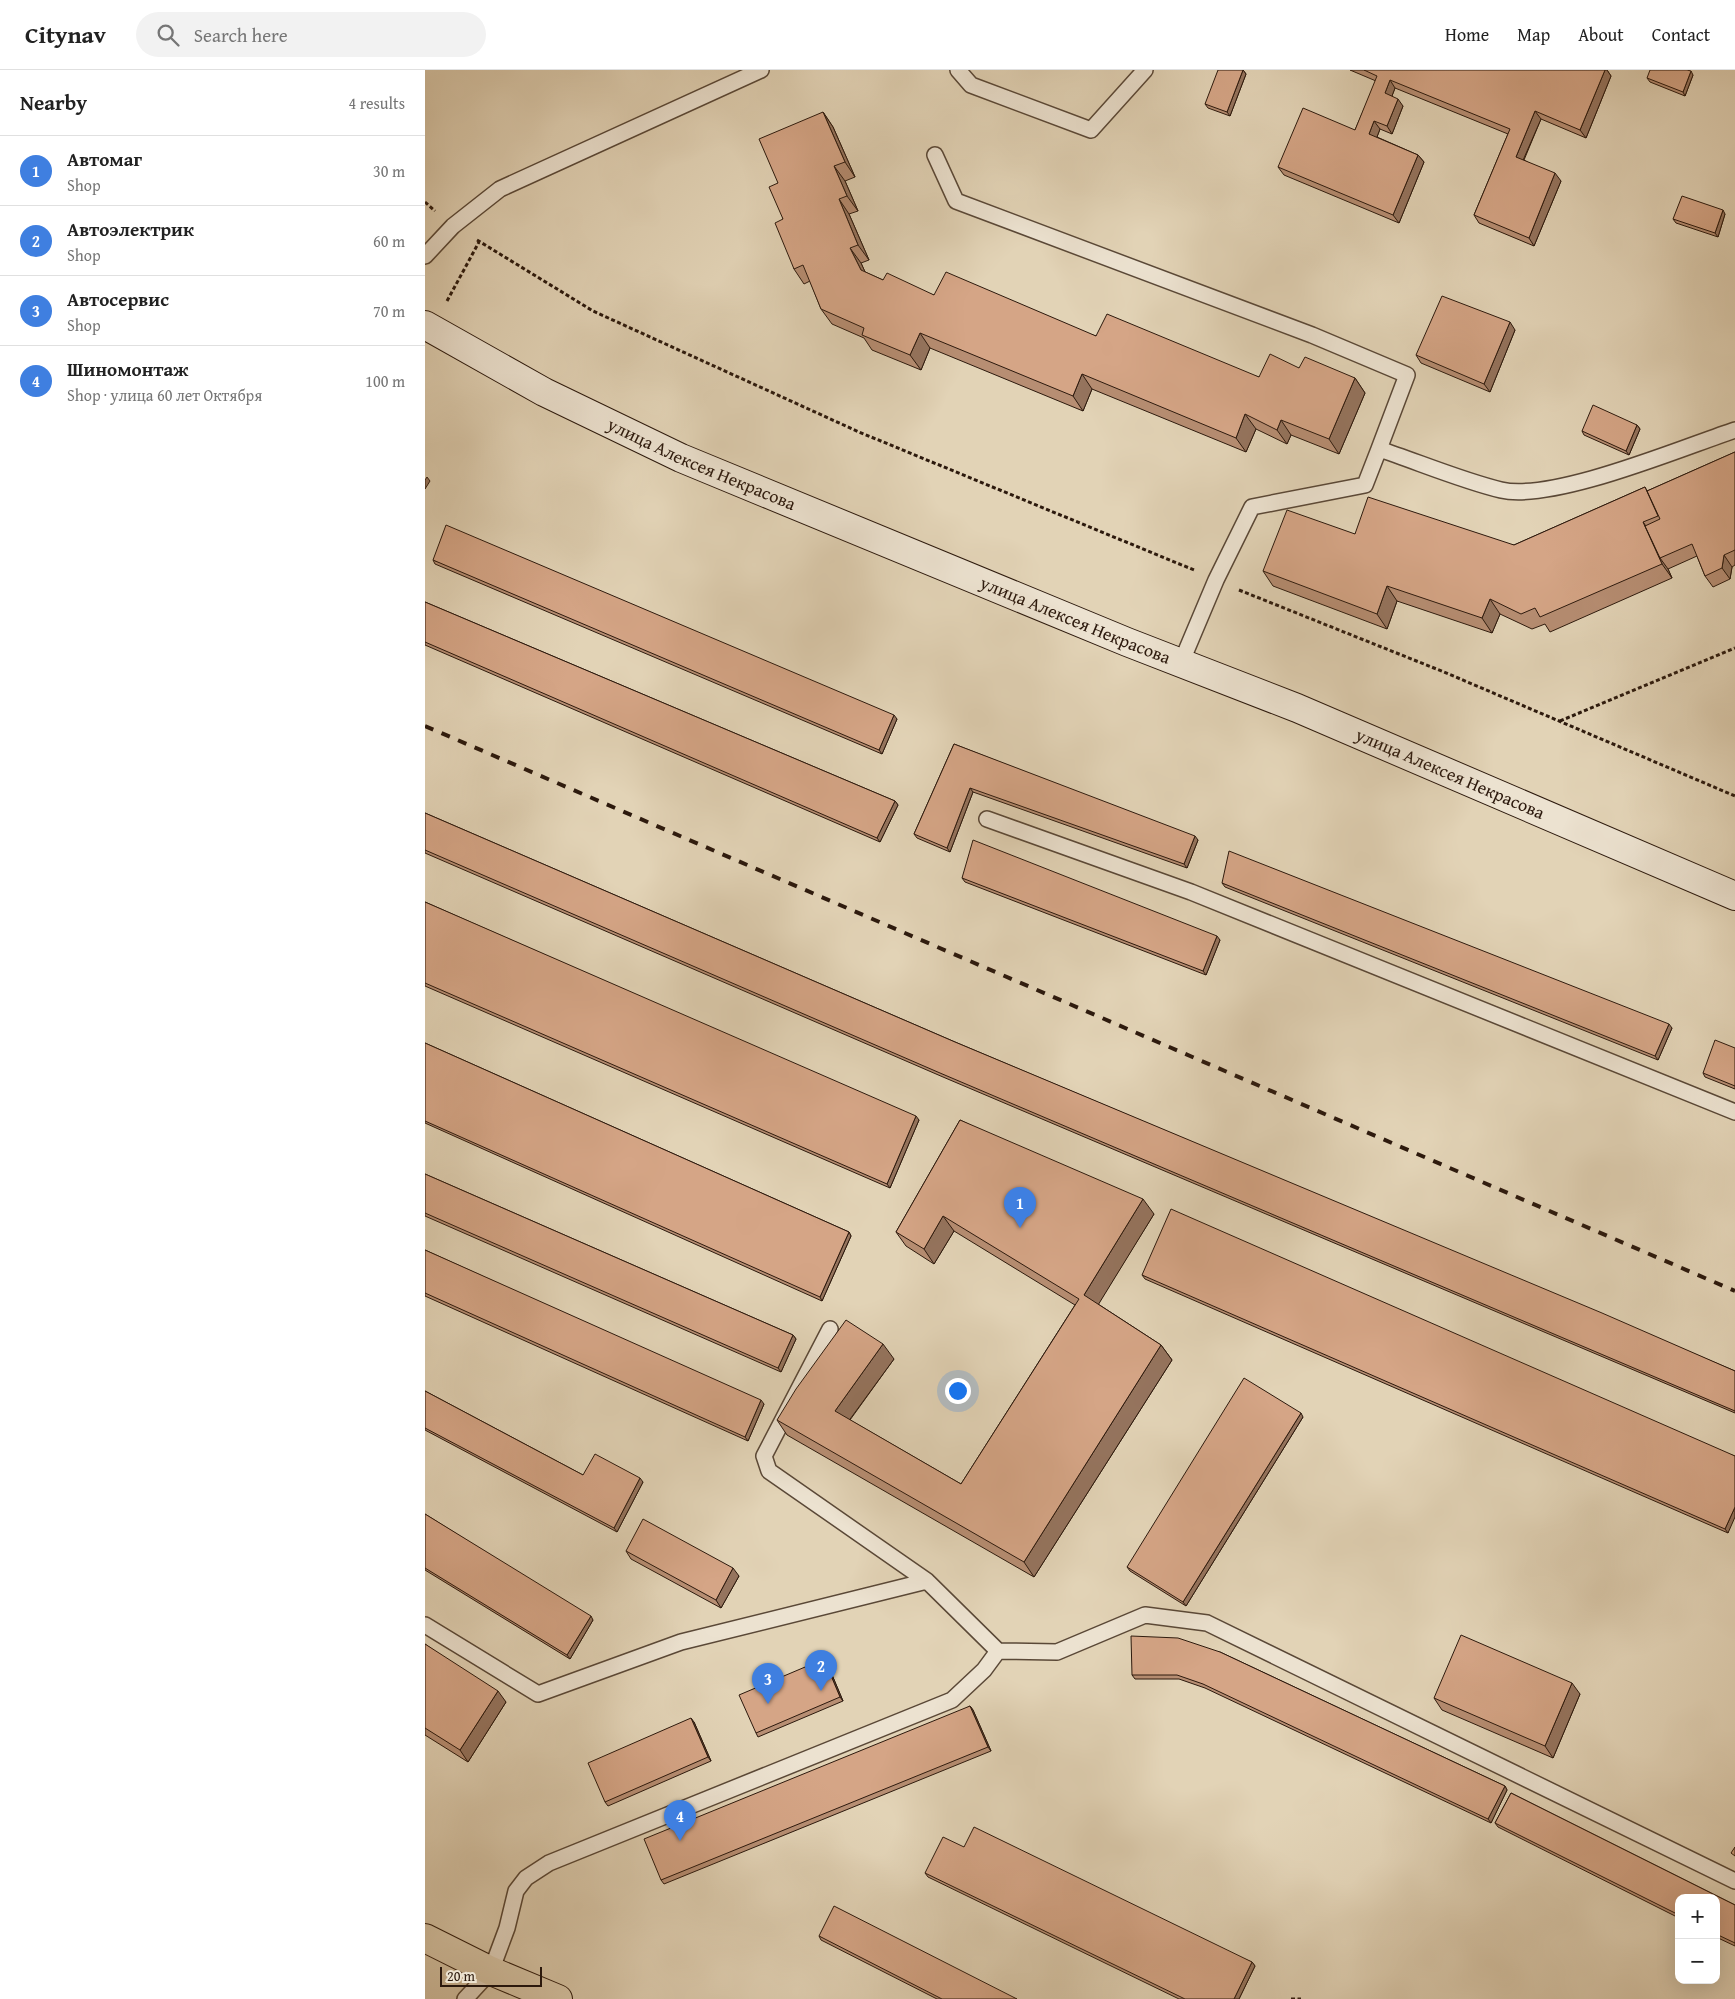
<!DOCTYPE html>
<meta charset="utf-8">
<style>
body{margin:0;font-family:"Gentium Book Plus",serif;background:#f2f2f2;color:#222}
.controls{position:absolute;right:15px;bottom:15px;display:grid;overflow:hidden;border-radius:10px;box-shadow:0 5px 20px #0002}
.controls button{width:45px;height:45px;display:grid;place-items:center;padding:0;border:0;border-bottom:1px solid #e0e0e0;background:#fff;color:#222;font:25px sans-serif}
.scale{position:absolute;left:15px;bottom:12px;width:102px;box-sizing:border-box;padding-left:5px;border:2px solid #2c190d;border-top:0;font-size:14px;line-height:18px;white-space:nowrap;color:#2c190d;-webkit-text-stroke:4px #ece2d0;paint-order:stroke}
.you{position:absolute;left:532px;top:1320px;width:18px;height:18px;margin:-12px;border:4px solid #fff;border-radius:50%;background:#1a73e8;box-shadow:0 0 0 8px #1a73e833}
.badge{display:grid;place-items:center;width:32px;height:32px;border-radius:50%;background:#111827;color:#fff;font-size:16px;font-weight:700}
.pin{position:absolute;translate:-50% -41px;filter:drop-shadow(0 1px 2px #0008)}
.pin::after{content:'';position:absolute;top:26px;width:18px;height:15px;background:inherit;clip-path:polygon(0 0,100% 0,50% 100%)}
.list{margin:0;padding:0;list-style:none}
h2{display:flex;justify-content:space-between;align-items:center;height:65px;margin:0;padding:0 20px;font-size:21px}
h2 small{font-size:16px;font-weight:400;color:#767676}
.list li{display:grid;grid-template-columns:32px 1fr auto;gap:15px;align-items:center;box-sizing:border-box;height:70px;padding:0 20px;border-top:1px solid #e0e0e0}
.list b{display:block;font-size:19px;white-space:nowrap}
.list p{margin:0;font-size:16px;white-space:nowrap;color:#767676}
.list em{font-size:16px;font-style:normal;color:#767676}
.icon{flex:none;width:28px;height:28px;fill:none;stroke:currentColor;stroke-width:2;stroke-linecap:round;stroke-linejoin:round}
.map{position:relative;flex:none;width:1310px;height:1929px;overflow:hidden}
header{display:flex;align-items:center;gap:30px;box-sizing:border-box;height:70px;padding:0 25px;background:#fff;border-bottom:1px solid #e0e0e0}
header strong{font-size:24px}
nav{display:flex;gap:28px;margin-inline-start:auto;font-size:18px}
.search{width:350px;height:45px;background:#f2f2f2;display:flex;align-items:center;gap:12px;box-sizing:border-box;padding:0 18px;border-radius:28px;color:#767676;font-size:19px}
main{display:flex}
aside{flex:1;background:#fff}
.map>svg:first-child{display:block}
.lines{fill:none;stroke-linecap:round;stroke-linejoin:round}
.lane-casing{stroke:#5a4837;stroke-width:18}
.secondary-casing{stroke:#2c190d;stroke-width:30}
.primary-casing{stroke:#2c190d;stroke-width:30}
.path{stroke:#2c190d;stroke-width:3;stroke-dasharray:4 2.5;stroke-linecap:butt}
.lane{stroke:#ece2d0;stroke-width:15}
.secondary{stroke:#ece2d0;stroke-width:28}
.primary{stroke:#e2d3b6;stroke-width:28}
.rail{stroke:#2c190d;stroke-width:4;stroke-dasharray:9 9;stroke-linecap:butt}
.wall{fill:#b78e73;stroke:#2c190d}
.shaded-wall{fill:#95745e;stroke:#2c190d}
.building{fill:#d5a586;stroke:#2c190d}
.labels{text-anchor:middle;stroke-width:4;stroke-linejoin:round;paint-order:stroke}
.street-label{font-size:18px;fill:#2c190d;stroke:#ece2d0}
</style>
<header>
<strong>Citynav</strong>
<div class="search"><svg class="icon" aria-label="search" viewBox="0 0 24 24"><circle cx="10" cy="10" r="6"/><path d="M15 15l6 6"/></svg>Search here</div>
<nav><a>Home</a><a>Map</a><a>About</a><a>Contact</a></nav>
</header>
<main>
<aside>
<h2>Nearby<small>4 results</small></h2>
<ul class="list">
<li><span class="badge" style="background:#3f7fe0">1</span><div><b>Автомаг</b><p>Shop</p></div><em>30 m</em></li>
<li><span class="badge" style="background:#3f7fe0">2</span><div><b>Автоэлектрик</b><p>Shop</p></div><em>60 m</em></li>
<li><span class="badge" style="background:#3f7fe0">3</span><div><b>Автосервис</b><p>Shop</p></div><em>70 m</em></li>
<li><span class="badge" style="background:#3f7fe0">4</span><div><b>Шиномонтаж</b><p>Shop · улица 60 лет Октября</p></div><em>100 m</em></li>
</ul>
</aside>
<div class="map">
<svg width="1310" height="1929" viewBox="0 0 1310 1929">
<rect width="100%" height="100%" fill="#e2d3b6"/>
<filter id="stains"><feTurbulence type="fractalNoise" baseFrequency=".004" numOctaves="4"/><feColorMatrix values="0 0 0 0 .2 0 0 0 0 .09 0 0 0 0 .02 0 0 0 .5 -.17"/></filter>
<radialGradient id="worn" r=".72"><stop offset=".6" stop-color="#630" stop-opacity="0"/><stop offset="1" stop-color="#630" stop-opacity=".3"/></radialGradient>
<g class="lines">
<!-- lane casing -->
<g class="lane-casing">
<path id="lane" d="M533 0 546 15 666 60 720 0
M510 85 531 131 887 265 982 305 954 379
M0 186 28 156 75 119 336 0
M756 593 791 510 827 437 940 415 954 379C993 392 1038 411 1076 420 1128 432 1256 378 1310 360
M562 749 766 822 1310 1042
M405 1259 339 1386 344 1401 502 1511 573 1581 632 1582 720 1545 782 1553 1310 1811
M0 1555 113 1624 256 1572 502 1511
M40 1929 66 1901 82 1858 91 1821 101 1808 124 1793 527 1630 559 1600 573 1581"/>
</g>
<!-- secondary casing -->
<g class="secondary-casing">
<g id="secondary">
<path id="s1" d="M0 255 119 322 256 388 702 572 872 638 1310 826"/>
</g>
</g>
<!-- primary casing -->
<g class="primary-casing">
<path id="primary" d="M0 1868 66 1901 133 1929"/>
</g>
<!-- path -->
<path class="path" d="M0 132 10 141
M52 170 168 241 434 362 769 500
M22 231 54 172
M814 520 1019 602 1310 726
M1135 651 1310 578
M866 1929H876"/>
<!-- lane -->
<use href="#lane" class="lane"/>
<!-- secondary -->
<use href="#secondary" class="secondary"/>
<!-- primary -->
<use href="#primary" class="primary"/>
<!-- rail -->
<path class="rail" d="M0 656 1310 1221"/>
</g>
<!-- wall -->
<path class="wall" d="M818 0 821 4 805 46 783 38 780 34Z
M925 0H1182L1186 6 1161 68 1116 49 1099 90 1136 111 1109 176 1054 153 1049 145 1083 64 970 18 967 26 978 36 967 64 955 59 952 67 993 85 999 92 974 153 859 105 853 97 930 60 951 11Z
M1268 5 1260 26 1225 12 1222 8Z
M398 42 408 57 430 107 420 111 433 141 424 144 444 190 436 193 440 202 458 210 509 225 834 307 874 298 930 308 940 323 914 384 866 365 862 374 831 359 821 382 667 319 658 341 505 278 496 300 447 280 439 268 407 254 396 239 385 211 379 214 369 199 358 149 353 113Z
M1300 144 1293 167 1251 153 1248 149Z
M1090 260 1065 322 996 293 991 285Z
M1212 355 1215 359 1204 385 1159 365 1157 361Z
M1310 382V495L1307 497 1305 509 1288 517 1280 506 1272 486 1243 499 1247 508 1125 562 1120 554 1107 559 1075 544 1067 563 972 531 962 559 848 516 838 501 930 464 1089 475 1220 417 1222 421Z
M8 490 472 649 457 684 10 494Z
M0 532 470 731 473 735 455 772 0 575Z
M529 674 773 770 762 798 548 722 525 782 492 768 489 764Z
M0 743 530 972 1310 1301V1343L518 1007 0 783Z
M537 808 795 870 781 905 540 812Z
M797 813 1247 958 1233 990 800 817Z
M0 832 494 1050 465 1118 0 916Z
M0 973 424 1162 426 1166 397 1231 0 1053Z
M1310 978V1019L1280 1007 1278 1003Z
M535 1050 729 1144 673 1234 736 1275 747 1290 609 1507 362 1365 352 1350 469 1289 425 1350 536 1414 650 1235 529 1161 509 1194 481 1176 471 1162Z
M0 1104 368 1265 371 1269 356 1302 0 1146Z
M0 1180 339 1334 323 1371 0 1226Z
M717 1205 1310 1386 1303 1463 720 1209Z
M0 1321 158 1405 218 1412 192 1462 0 1360Z
M878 1347 761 1536 705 1501 702 1497Z
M0 1444 168 1550 145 1589 0 1500Z
M201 1481 314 1506 296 1538 206 1489Z
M0 1574 81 1632 43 1692 0 1665Z
M795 1582 1080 1716 1082 1720 1066 1753 780 1618 754 1609H710L707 1605Z
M399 1589 402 1593 418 1631 333 1667 331 1663Z
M1155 1624 1128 1688 1017 1640 1009 1628Z
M545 1636 548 1640 566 1681 239 1814 236 1810Z
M269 1652 286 1691 183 1736 180 1732Z
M1086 1723 1310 1835V1876L1291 1867V1828H1254V1848L1073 1757 1070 1753Z
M539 1777 827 1892 830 1896 814 1929H754L503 1807 500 1803Z
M394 1866 592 1929H512L396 1870Z"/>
<!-- shaded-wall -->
<path class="shaded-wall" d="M818 0 821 4 805 46 802 42Z
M1180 0H1182L1186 6 1161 68 1155 60Z
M1266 1 1268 5 1260 26 1258 22Z
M965 10 970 18 965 31 960 23Z
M973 29 978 36 967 64 962 56Z
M1110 41 1116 49 1096 95 1091 87Z
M398 42 408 57 430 107 420 92Z
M949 51 955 59 950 72 944 64Z
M993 85 999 92 974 153 968 145Z
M409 96 420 111 433 141 422 126Z
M1130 103 1136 111 1109 176 1104 168Z
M414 129 424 144 444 190 433 175Z
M1298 140 1300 144 1293 167 1290 163Z
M425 178 436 193 446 215 436 200Z
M1085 252 1090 260 1065 322 1059 314Z
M495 263 505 278 496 300 485 285Z
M657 304 667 319 658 341 648 326Z
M930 308 940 323 914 384 904 369Z
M820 344 831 359 821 382 811 368Z
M856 350 866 365 862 374 852 360Z
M1212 355 1215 359 1204 385 1201 381Z
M2 407 5 411 0 419V410Z
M1218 452 1229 467 1235 488 1243 499 1247 508 1237 494Z
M1299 485 1307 497 1305 509 1297 498Z
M962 516 972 531 962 559 952 544Z
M1065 529 1075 544 1067 563 1057 548Z
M469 645 472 649 457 684 454 680Z
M545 718 548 722 525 782 522 778Z
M470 731 473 735 455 772 452 768Z
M770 766 773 770 762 798 759 794Z
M792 866 795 870 781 905 778 901Z
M1244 954 1247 958 1233 990 1230 986Z
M491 1046 494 1050 465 1118 462 1114Z
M718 1129 729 1144 670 1240 659 1225Z
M518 1146 529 1161 509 1194 499 1179Z
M424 1162 426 1166 397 1231 395 1227Z
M368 1265 371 1269 356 1302 353 1298Z
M458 1274 469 1289 420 1356 410 1341Z
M736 1275 747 1290 609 1507 599 1492Z
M336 1330 339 1334 323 1371 320 1367Z
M876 1343 878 1347 761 1536 758 1532Z
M215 1408 218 1412 192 1462 189 1458Z
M1310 1437V1447L1303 1463 1300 1459Z
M308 1498 314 1506 296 1538 291 1530Z
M166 1546 168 1550 145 1589 142 1585Z
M399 1589 402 1593 418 1631 415 1627Z
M1147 1613 1155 1624 1128 1688 1120 1676Z
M73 1621 81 1632 43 1692 35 1680Z
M545 1636 548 1640 566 1681 563 1677Z
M266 1648 269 1652 286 1691 283 1687Z
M1080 1716 1082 1720 1066 1753 1063 1749Z
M827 1892 830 1896 814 1929H809Z"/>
<!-- building -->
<path class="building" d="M793 0H818L802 42 780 34Z
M939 0H1180L1155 60 1110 41 1091 87 1130 103 1104 168 1049 145 1085 59 965 10 960 23 973 29 962 56 949 51 944 64 993 85 968 145 853 97 878 38 930 60 952 6Z
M1225 0H1262L1266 1 1258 22 1222 8Z
M398 42 420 92 409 96 422 126 414 129 433 175 425 178 436 200 458 210 462 203 509 225 521 202 671 266 682 244 834 307 845 284 874 298 880 287 930 308 904 369 856 350 852 360 820 344 811 368 657 304 648 326 495 263 485 285 437 265 439 258 396 239 378 195 369 199 350 153 358 149 344 117 353 113 334 69Z
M1257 126 1298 140 1290 163 1248 149Z
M1017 226 1085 252 1059 314 991 285Z
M1168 335 1212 355 1201 381 1157 361Z
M1310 382V480L1299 485 1297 498 1280 506 1267 474 1235 488 1220 456 1235 449 1222 421Z
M1220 417 1233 446 1218 452 1237 494 1115 547 1110 538 1096 544 1065 529 1057 548 962 516 952 544 838 501 862 440 930 464 943 427 1089 475Z
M21 455 469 645 454 680 8 490Z
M0 532 470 731 452 768 0 572Z
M529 674 770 766 759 794 545 718 522 778 489 764Z
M0 743 530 972 1177 1243 1310 1301V1341L515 1003 0 780Z
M548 770 792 866 778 901 537 808Z
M804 781 1244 954 1230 986 797 813Z
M0 832 491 1046 462 1114 0 913Z
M1290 970 1310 978V1016L1278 1003Z
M0 973 424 1162 395 1227 0 1051Z
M535 1050 718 1129 659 1225 736 1275 599 1492 352 1350 371 1319 421 1250 458 1274 410 1341 536 1414 654 1229 518 1146 499 1179 471 1162Z
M0 1104 368 1265 353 1298 0 1143Z
M746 1139 1310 1386V1437L1300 1459 717 1205Z
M0 1180 336 1330 320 1367 0 1223Z
M819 1308 876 1343 758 1532 702 1497Z
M0 1321 158 1405 170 1384 215 1408 189 1458 0 1358Z
M0 1444 166 1546 142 1585 0 1498Z
M218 1449 308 1498 291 1530 201 1481Z
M1036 1565 1147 1613 1120 1676 1009 1628Z
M706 1566 753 1568 795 1582 1080 1716 1063 1749 778 1614 752 1605H707Z
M0 1574 73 1621 35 1680 0 1658Z
M399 1589 415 1627 331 1663 314 1625Z
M545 1636 563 1677 236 1810 219 1769Z
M266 1648 283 1687 180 1732 163 1693Z
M1086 1723 1310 1835V1873L1291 1864V1828H1254V1845L1070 1753Z
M549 1757 827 1892 809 1929H760L500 1803 518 1767 539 1777Z
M1310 1777V1786L1306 1783Z
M409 1836 592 1929H517L394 1866Z"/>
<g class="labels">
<!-- street labels -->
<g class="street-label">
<text dy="6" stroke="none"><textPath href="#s1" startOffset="310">улица Алексея Некрасова</textPath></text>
<text dy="6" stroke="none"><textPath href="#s1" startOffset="715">улица Алексея Некрасова</textPath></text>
<text dy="6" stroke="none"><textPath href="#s1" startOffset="1120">улица Алексея Некрасова</textPath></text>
</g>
</g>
<rect width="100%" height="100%" filter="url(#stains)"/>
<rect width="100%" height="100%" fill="url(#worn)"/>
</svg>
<div class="controls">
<button>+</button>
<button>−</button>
</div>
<div class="scale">20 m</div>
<div class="you"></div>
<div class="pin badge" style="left:595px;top:1158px;background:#3f7fe0">1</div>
<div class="pin badge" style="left:396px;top:1621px;background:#3f7fe0">2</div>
<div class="pin badge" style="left:343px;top:1634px;background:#3f7fe0">3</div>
<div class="pin badge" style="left:255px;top:1771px;background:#3f7fe0">4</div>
</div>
</main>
